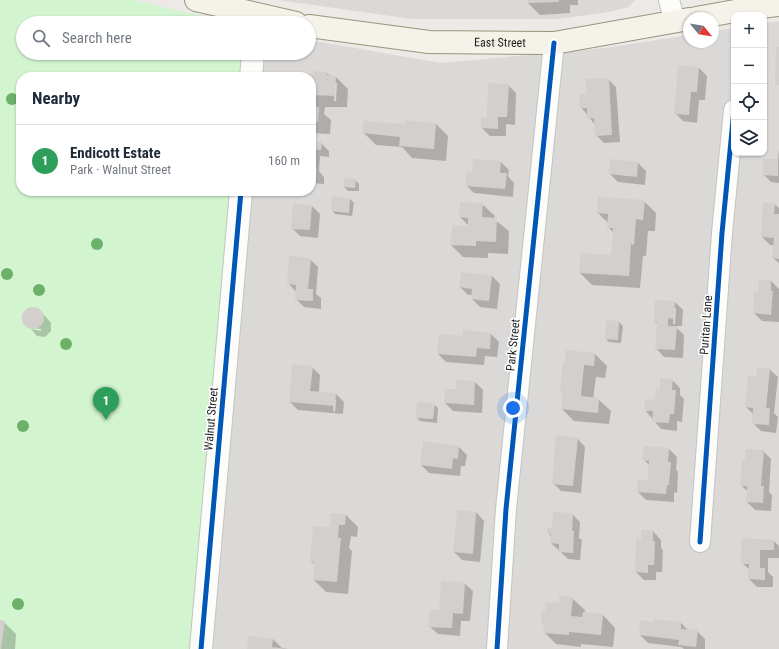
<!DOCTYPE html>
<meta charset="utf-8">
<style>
body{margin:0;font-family:"Roboto Condensed",sans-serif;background:#f2f2f3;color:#1f2937}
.controls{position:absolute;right:12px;top:12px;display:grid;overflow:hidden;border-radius:8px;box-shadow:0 1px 3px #0004}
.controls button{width:36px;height:36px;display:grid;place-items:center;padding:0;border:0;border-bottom:1px solid #e0e1e3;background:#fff;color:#1f2937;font:20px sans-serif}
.compass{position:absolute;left:683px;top:12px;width:36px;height:36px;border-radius:50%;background:#fff;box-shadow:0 1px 3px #0004;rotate:120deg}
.you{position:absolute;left:513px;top:408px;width:14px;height:14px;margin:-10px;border:3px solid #fff;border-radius:50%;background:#1a73e8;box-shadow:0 0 0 6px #1a73e833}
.badge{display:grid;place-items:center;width:26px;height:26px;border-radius:50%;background:#656463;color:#fff;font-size:13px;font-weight:700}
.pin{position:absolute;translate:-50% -33px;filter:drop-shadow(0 1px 2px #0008)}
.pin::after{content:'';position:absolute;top:21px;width:14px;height:12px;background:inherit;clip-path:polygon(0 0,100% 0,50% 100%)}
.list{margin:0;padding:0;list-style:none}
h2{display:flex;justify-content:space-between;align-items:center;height:52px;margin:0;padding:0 16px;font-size:17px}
h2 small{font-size:13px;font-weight:400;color:#747a83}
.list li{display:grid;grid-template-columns:26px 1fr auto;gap:12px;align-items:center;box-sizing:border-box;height:72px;padding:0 16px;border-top:1px solid #e0e1e3}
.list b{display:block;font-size:15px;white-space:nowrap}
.list p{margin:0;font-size:13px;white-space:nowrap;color:#747a83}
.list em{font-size:13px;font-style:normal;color:#747a83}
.icon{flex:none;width:22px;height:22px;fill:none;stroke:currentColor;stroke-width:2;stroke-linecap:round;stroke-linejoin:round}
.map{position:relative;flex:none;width:779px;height:649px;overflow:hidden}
.search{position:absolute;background:#fff;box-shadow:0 1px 3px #0004;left:16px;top:16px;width:300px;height:44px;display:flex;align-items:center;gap:10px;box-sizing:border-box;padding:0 14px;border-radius:22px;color:#747a83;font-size:15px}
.panel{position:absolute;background:#fff;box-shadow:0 1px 3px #0004;left:16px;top:72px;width:300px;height:124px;border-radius:16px}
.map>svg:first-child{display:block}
.residential{fill:#dbd9d7}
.park{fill:#d2f4cf}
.shadow{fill:#0003;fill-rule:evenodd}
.building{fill:#d3cfcc}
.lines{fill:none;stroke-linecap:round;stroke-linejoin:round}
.minor-casing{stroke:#c4c3c2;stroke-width:22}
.tertiary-casing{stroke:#c4c3c2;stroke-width:24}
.secondary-casing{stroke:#97967d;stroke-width:24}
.minor{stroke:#fcfcfb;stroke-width:20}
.tertiary{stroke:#fcfcfb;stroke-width:22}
.secondary{stroke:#f4f2e9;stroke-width:22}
.cycleway-casing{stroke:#fff;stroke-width:8}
.cycleway{stroke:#0057b8;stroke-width:5}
.tree{fill:#6cb169}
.labels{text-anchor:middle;stroke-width:3;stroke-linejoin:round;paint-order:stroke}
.street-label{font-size:12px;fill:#1d1d1d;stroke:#fff}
</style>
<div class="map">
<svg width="779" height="649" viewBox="0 0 779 649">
<rect width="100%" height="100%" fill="#ece9e6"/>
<!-- residential -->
<path class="residential" d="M278 0H635L629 7 608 12 558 19H411Z
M779 21V649H211L251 191H311V77H261L262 67 266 53H309V40L441 63 605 48 689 35V42H713V31L734 28V153H764V23Z"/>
<!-- park -->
<path class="park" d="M0 0H133L231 23H23V53H243L241 77H21V191H231L192 649H0Z"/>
<!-- shadow -->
<path class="shadow" d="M528 0H578V5H570V13L540 15 528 3Z
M699 68 707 76 705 100H699L697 123 683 121 675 113Z
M327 73 331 77H336L348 89 347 107H325L324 114 331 120 330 134 311 133V77H286ZM335 83H337L336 101H334Z
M608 79 616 87 620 142 604 143 596 135 595 125 581 107 587 95Z
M508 85 516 93 515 125 506 124V136H490L482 128Z
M436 124 448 136 446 161 412 158 402 147 376 145 364 133 406 126Z
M311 142 321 143 329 151V157L320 156 319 171 324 177V184L311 183Z
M779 149V183L771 182 763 174 764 160H778Z
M611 160 638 163 646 171 645 185 618 182 610 174Z
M501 162 509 170 508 176 514 183 513 197 474 193 466 185 473 173Z
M355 180 359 184V191H348L344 187Z
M350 199 354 203 352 216 335 214 332 210Z
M644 201 656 213 655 231H648L646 256H643L640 288 592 285 580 273 612 256 614 233 608 227V223L598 213Z
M460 203 482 204 495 216 494 219 509 231 508 254 488 253V258L463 257 451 245 470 227 460 217Z
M774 204 779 208V263L773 258 774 245H770L762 237Z
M294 205 312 206 320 214 318 238 300 236 292 228Z
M310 259 318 267 316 294 321 298V309L304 307 296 299V292L288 283Z
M492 276 500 284 497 309 480 307 472 299V295H468L460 287Z
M771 281 779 289V322L762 321 754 313 759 293Z
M675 302 683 310 682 326H675L684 335 683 358 664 357 656 348 658 324 655 322ZM674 308H676L675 324H673Z
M31 308 39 309 51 323V331L45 337 37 336 31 329 41 331V329L30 328 23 320 24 314Z
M607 321 619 322 623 326 621 343 609 342 606 339Z
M491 334 499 342 497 357 485 356 484 365 446 362 438 354 463 337Z
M595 354 607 366 605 378 596 377 593 399H598L611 411 609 424 574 421 562 409 564 394 561 391 566 364Z
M312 367 320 375 319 392 336 394 344 402 343 414 298 410 290 402ZM334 400H336L335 412 333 411Z
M769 369 778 377 774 413 778 417 776 433 761 431 753 423 754 415 746 407 757 378Z
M672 380 680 388V395L684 399 682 422 677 421V431L661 429 645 410 656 401 660 390Z
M475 382 483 390 482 413 453 411 445 403 457 391Z
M434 404 438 408 437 423 420 421 416 417Z
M577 438 585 447 581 493 561 491 553 483Z
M459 447 467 455 465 466H461L460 476 429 473 421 465Z
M669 449 677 457 676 469 678 472 677 493 674 492V502L646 500 638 492 649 481 650 466 644 460Z
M763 451 771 459 769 492 772 495 771 511 755 510 747 502 748 492 741 485Z
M476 512 484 521 480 562 462 560 454 552Z
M572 514 580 522 579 538 582 540 580 560 568 559 551 543 552 537 548 533Z
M346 515 358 527 357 537 351 536 349 548 352 551 348 594 326 592 314 580 315 565 311 561 331 528Z
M653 531 661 540V548L663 550 662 572H656V580H644L636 572 642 541Z
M743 539 774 541 779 546V558H768V572L773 577V587H757L749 579 750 570 742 563Z
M464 583 473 591 470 621H461L460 636 438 634 429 626 440 611Z
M572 598 585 610 584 614 603 615 615 628 613 647 581 644V647L556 644 544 632 545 625 542 622 546 612Z
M0 621 4 622 16 634 15 649H0Z
M654 623H681L688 630 697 631 705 639V649H684L681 647 648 643 640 635Z
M273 639 282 648 288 649H248Z"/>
<!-- building -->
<path class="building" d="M527 0H559V2L527 3Z
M776 47H779V85H775Z
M678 65 699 67 697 92H691L689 115 674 114Z
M314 71 327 72V75L336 76 335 96 313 95 311 105V77H285V73L314 74Z
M609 78 612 135 595 136 594 118 587 119V108H580L579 94H586L585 79Z
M488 83 509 84 507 117H498V129L481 128V118H487Z
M311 107H319L318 122H311Z
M405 120 436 123 434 149 399 146 400 137 362 133 364 121 405 124Z
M311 141 322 142 321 150 311 149Z
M778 152V176L762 175 763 159H777Z
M473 159 501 161 500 173H507L505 189 465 186 466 171 472 172Z
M610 159 638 162 637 177 609 174Z
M311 167 317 168 316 176H311Z
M344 178 356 179 355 188 343 187Z
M332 196 350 198 349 213 331 211Z
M598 197 645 200 643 220 636 219 634 245 631 244 629 276 579 273 581 253 611 255 613 228H607L608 214 597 213Z
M460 202 483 203 482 217 497 218 496 242 476 241V246L450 245 452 225 468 226V218L459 217Z
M763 202 775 203 774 214H779V259L772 258 774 238 761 237Z
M293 204 312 205 310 230 291 229Z
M289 256 311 258 308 289H313V301L295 300 296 285 287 284Z
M461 272 492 275 489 301 471 299 472 289 459 287Z
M759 280H771V291H773L771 315 753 313 754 292H758Z
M655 300 675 301 674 319 668 318V326H677L675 350 655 349 657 322H654Z
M22 318a11 11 0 1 1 22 0a11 11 0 1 1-22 0Z
M606 320 619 321 618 340 605 339Z
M463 330 491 333 490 349 477 348 476 357 437 354 439 334 462 336Z
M566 350 595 353 594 366 584 365 581 396 599 398 598 413 561 409 563 392 560 391 563 362 565 363Z
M292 364 313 366 310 391 336 393 335 406 289 402Z
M757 367 770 368 766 408H770L769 425 752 424 753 408 745 407 748 376 756 377Z
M660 378 673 379 672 390H676L674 414H670L669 423 652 422 653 411H644L645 399 655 400 656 388 660 389Z
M456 380 475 381 474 405 444 403 445 389H456Z
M417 402 435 403 433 419 415 418Z
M556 435 578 438 573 486 552 484Z
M423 441 459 446 458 459 453 458 452 469 420 465Z
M644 446 669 448 668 462H671L669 485H667L666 494 637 492 638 480H648L649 461 642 460Z
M746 449 764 450 761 486H764L763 503 746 502 747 486H740L742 460H745Z
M457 510 476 512 473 554 453 552Z
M553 512 573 513 572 531H574L573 553 559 552V544L550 543 551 534 547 533V527L552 528Z
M331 513 346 514 345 525H339L338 538H341L337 582 313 580 314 562 310 561 313 526 330 527Z
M641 530H653V541H655L654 565H648V573L635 572 636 539 641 540Z
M742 538 774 540V550H760V568H765V580L748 579 749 564H741Z
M441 581 465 582 463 614 453 613 452 628 428 627 430 609 439 610Z
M559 595 573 597 571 616 582 617 583 612 603 614 601 635 569 632V635L543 633 544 623 541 622 542 611H545L546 602 559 603Z
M654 619 681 622V629L698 630 696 647 678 645 679 640 639 635 640 620 653 622Z
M0 620 5 621 1 649H0Z
M248 636 273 639 272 647 287 649H247Z"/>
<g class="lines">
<!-- minor casing -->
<g class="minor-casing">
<path id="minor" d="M669 0 675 22
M700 542 722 233 734 110
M497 649 506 509 554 43"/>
</g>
<!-- tertiary casing -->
<g class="tertiary-casing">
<path id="tertiary" d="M251 77 253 53
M201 649 241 191"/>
</g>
<!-- secondary casing -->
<g class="secondary-casing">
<g id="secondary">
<path d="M196 0 296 23"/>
<path d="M696 18 752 8 779 5"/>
<path id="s1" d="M309 26 429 42 554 43 689 19"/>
</g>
</g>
<!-- minor -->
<use href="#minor" class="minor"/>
<!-- tertiary -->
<use href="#tertiary" class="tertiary"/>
<!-- secondary -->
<use href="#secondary" class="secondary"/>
<!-- cycleway casing -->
<g class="cycleway-casing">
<path id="cycleway" d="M700 542 722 233 734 110
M201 649 241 191
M497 649 506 509 554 43"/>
</g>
<!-- cycleway -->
<use href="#cycleway" class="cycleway"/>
</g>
<!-- trees -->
<g class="tree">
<circle cx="12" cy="99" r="6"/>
<circle cx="97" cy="244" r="6"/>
<circle cx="7" cy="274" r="6"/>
<circle cx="39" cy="290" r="6"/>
<circle cx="66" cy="344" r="6"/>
<circle cx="23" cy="426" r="6"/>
<circle cx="18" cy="604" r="6"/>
</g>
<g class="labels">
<!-- street labels -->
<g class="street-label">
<text dy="4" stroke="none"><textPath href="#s1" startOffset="192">East Street</textPath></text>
<text transform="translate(706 325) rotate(-86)" y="4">Puritan Lane</text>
<text transform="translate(513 345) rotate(-84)" y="4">Park Street</text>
<text transform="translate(211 419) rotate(-85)" y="4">Walnut Street</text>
</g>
</g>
</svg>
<div class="controls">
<button>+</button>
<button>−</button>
<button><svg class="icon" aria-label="locate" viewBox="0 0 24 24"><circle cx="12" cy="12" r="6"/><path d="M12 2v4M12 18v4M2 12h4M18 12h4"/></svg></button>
<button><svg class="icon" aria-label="layers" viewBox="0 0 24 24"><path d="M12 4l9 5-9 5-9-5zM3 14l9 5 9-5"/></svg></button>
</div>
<svg class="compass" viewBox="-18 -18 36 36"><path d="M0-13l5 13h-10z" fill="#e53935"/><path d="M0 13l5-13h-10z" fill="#747a83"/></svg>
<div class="you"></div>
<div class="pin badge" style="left:106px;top:420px;background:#2e9e5b">1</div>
<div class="search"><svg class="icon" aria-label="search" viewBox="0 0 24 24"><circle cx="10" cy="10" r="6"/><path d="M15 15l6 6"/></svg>Search here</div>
<section class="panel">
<h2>Nearby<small></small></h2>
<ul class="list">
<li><span class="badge" style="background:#2e9e5b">1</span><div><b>Endicott Estate</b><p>Park · Walnut Street</p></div><em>160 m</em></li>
</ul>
</section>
</div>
